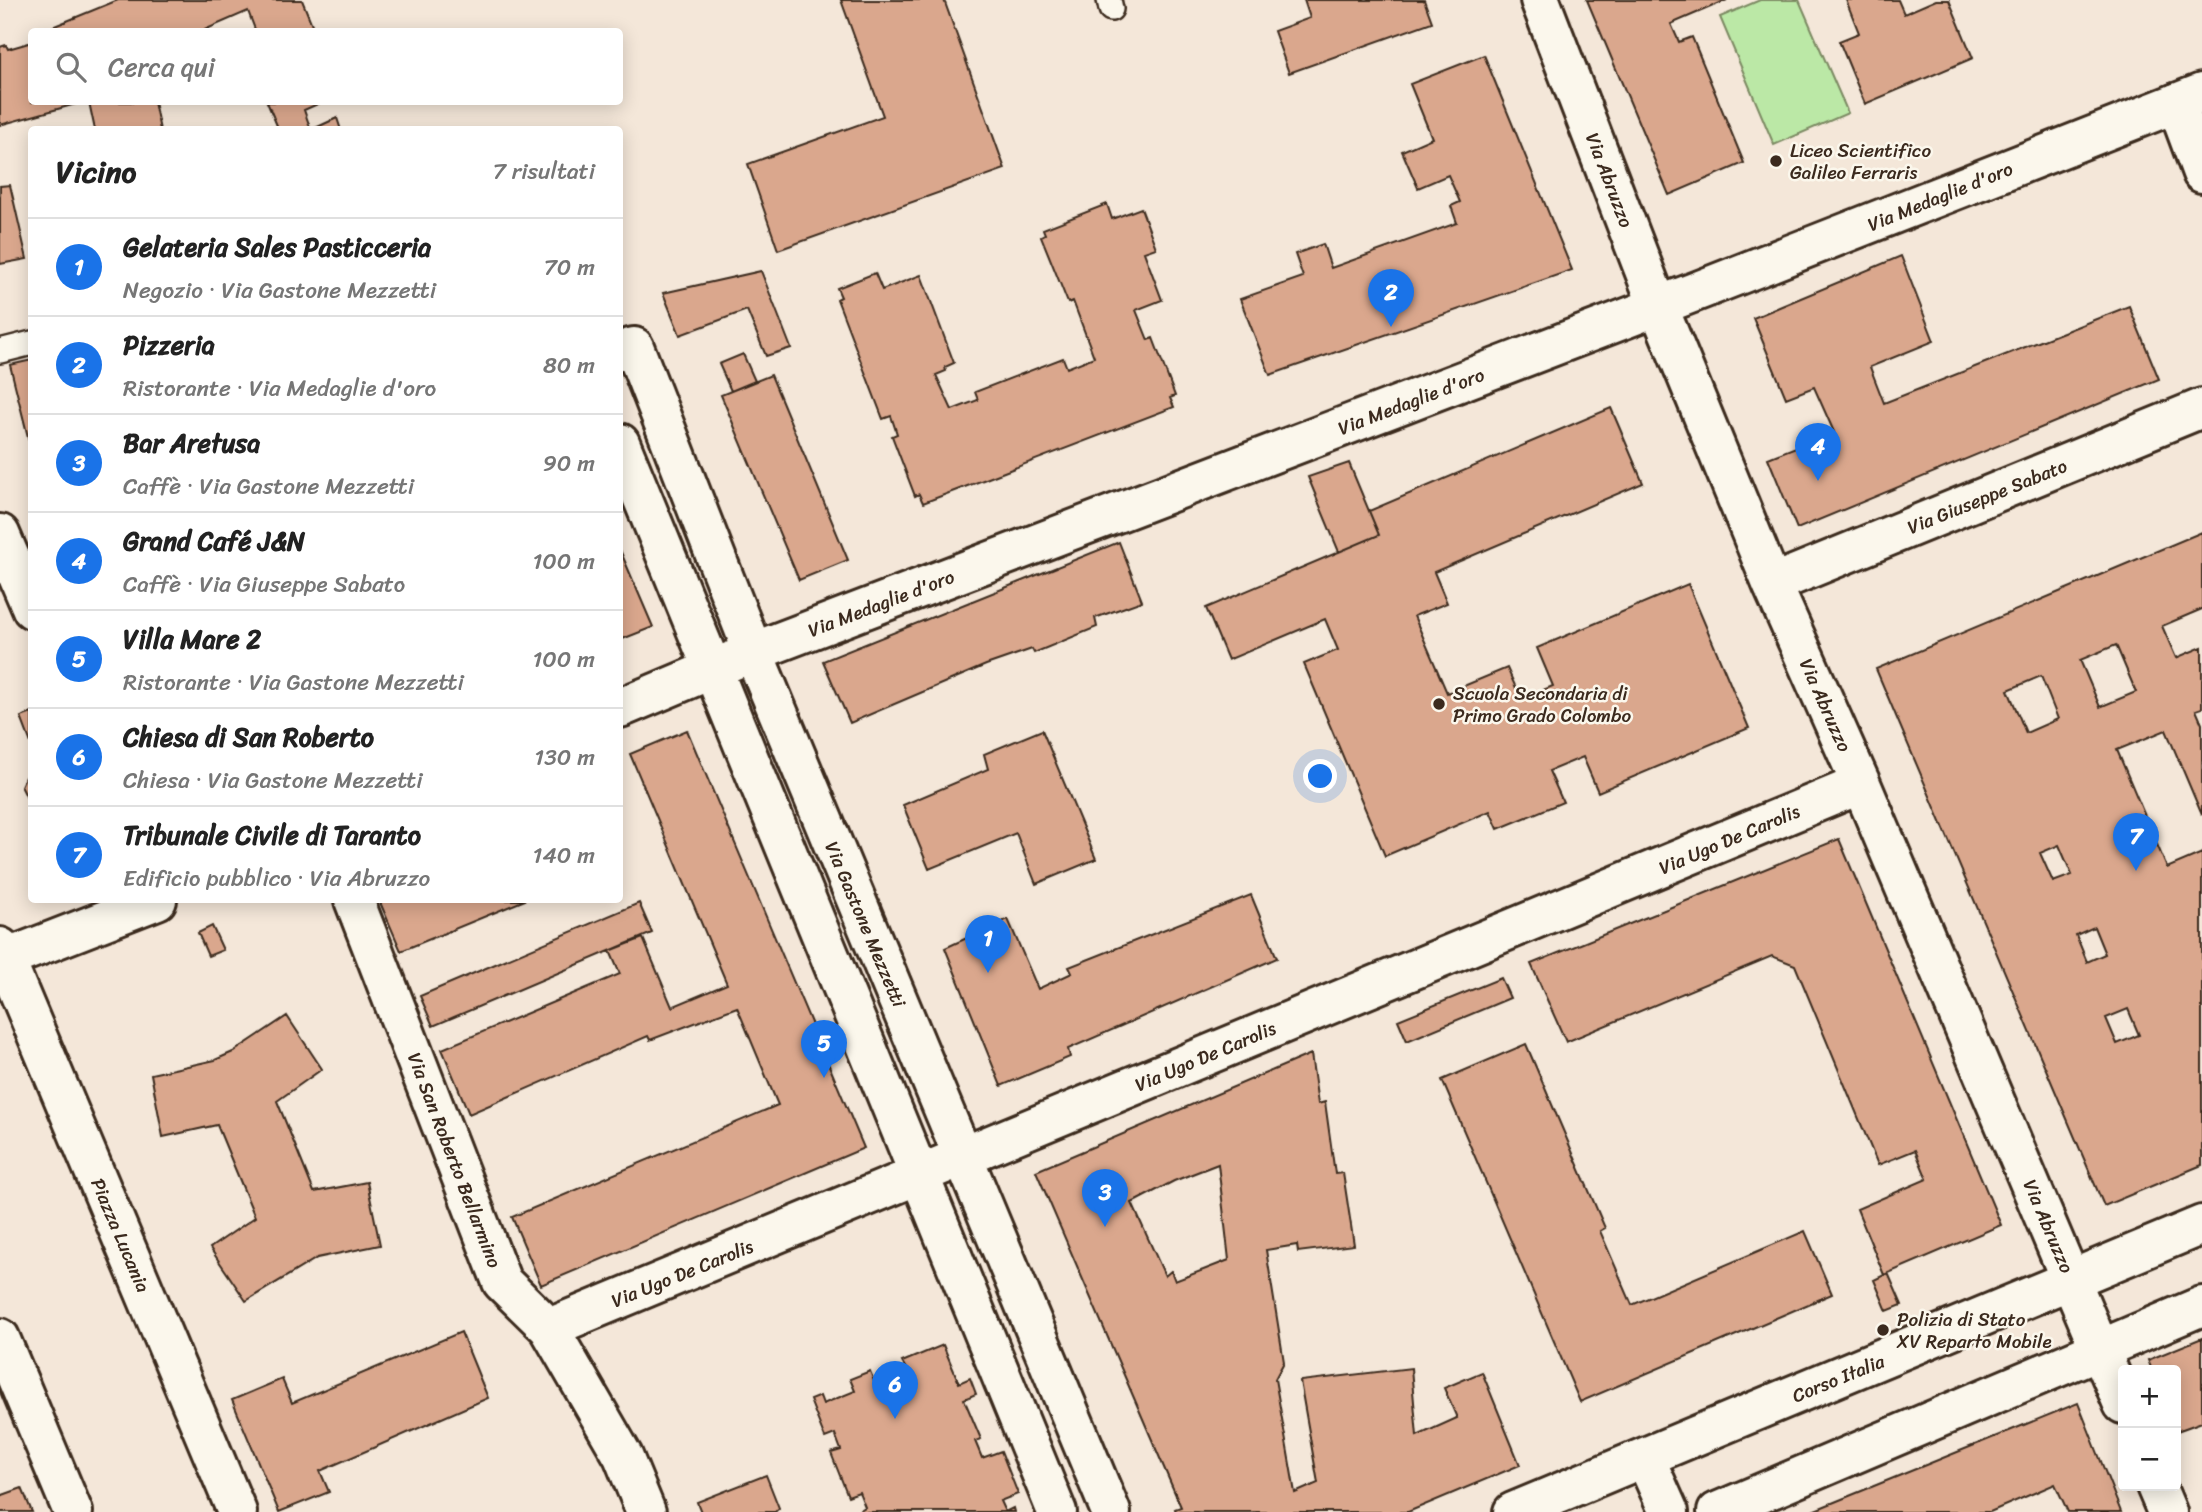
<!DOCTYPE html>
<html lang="it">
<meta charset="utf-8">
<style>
body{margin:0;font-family:Sriracha,sans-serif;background:#f6f6f6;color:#222}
.controls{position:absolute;right:21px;bottom:21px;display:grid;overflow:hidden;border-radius:7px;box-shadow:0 4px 18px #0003}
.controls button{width:63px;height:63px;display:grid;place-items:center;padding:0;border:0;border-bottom:2px solid #e0e0e0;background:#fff;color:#222;font:35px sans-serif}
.you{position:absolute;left:1321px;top:777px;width:24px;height:24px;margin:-18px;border:5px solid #fff;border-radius:50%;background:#1a73e8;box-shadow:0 0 0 10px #1a73e833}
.badge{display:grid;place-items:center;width:46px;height:46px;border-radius:50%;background:#1a73e8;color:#fff;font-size:23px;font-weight:700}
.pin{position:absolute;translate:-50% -58px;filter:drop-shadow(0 2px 4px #0008)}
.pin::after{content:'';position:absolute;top:37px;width:24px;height:21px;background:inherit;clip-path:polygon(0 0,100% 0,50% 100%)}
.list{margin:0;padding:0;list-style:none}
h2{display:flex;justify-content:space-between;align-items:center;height:91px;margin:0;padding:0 28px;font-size:30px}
h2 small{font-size:23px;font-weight:400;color:#767676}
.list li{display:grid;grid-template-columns:46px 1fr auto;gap:21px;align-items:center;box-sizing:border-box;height:98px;padding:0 28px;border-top:2px solid #e0e0e0}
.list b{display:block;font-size:26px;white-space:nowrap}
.list p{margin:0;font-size:23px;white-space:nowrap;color:#767676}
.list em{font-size:23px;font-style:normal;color:#767676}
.icon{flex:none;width:38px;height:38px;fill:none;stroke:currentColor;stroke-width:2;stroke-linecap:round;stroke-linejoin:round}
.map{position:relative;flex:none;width:2202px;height:1512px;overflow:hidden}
.search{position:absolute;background:#fff;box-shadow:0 4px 18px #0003;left:28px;top:28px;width:595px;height:77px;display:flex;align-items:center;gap:18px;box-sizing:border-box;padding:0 24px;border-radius:7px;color:#767676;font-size:26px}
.panel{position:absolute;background:#fff;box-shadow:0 4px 18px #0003;left:28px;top:126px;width:595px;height:777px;border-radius:7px}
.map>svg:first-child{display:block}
.green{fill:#bbe8a6;stroke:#7b8962;stroke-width:2}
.building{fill:#daa78d;stroke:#3b2a1e;stroke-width:2;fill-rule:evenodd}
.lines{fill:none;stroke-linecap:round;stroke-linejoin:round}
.service-casing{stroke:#3b2a1e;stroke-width:28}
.minor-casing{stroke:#3b2a1e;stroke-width:44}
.tertiary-casing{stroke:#3b2a1e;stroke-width:44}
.secondary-casing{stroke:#3b2a1e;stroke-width:44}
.service{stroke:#fbf7ec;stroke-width:23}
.minor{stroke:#fbf7ec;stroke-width:38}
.tertiary{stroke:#fbf7ec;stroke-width:38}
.secondary{stroke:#fbf7ec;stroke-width:38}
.poi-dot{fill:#3b2a1e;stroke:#fbf7ec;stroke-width:2.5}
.labels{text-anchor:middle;stroke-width:5;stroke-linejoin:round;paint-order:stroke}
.poi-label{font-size:19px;fill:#3b2a1e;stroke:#fbf7ec;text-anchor:start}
.street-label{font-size:19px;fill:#3b2a1e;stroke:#fbf7ec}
</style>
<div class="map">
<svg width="2202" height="1512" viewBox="0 0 2202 1512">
<rect width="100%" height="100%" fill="#f4e7d9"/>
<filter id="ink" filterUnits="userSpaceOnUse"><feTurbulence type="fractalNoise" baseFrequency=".0143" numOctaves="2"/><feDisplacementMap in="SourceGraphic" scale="14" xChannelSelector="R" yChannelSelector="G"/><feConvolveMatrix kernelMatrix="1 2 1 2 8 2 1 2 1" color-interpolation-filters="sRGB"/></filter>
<g filter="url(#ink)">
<!-- green -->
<path class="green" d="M1760 0H1799L1848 113 1774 145 1720 17Z"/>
<!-- building -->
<path class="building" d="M118 0H302L315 32H256L248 11 200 32H40Z
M841 0H944L1005 169 778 250 748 164 883 116Z
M1304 0H1424L1432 22 1289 73 1274 31 1310 18Z
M1587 0H1727L1671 24 1679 42 1692 37 1744 163 1669 195Z
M1846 0H1898L1904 14 1936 0H1949L1973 58 1865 104 1839 41 1859 33Z
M32 42V102H83L0 125V47L6 45 8 49Z
M1484 55 1572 270 1270 375 1240 299 1303 277 1295 254 1323 244 1331 268 1457 223 1451 206 1460 202 1448 175 1418 188 1402 151 1432 138 1410 84Z
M89 102H154L160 130H95Z
M267 102H322L304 110 311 130H275L278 128Z
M337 118 341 130H311Z
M10 185 27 259 0 264V186Z
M1107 204 1112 219 1141 208 1156 248 1144 252 1162 300 1136 310 1148 340 1153 338 1175 396 1170 398 1174 407 923 503 919 494 915 496 892 436 897 434 891 416 883 419 837 299 841 297 837 288 875 273 882 290 921 275 954 363 945 367 946 371 936 375 952 410 978 400 975 392 1063 358 1067 368 1094 357 1073 301 1068 303 1041 236 1045 234 1043 229Z
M1901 256 1934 341 1870 367 1884 403 2129 306 2159 379 1797 529 1768 458 1834 432 1814 387 1786 398 1753 318Z
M761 271 791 348 766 356 747 310 680 335 663 293Z
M743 354 755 381 731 391 719 364Z
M32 360V453L10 365Z
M771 375 848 560 799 580 721 395Z
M1611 408 1643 483 1434 572 1447 603 1414 616 1447 693 1507 668 1521 699 1553 686 1537 648 1688 584 1749 728 1598 792 1583 757 1549 771 1563 802 1498 829 1490 811 1385 856 1304 664 1338 650 1325 619 1228 660 1206 608 1379 535 1369 511Z
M1349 463 1379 535 1339 552 1308 477Z
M2202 532V609L2162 626 2176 658 2202 647V708L2196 710 2202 724V815L2166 730 2117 750 2167 868 2202 853V1165L2104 1206 1876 669ZM2116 645 2136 692 2100 707 2080 660ZM2041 676 2058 719 2026 733 2008 690ZM2059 845 2072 875 2053 882 2040 853ZM2094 927 2105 954 2087 962 2076 935ZM2128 1009 2139 1035 2117 1044 2106 1018Z
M1119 542 1142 601 1095 618 1097 627 1034 653 1032 649 986 665 850 723 823 661Z
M620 550 653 627 620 640Z
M32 713V746L21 717Z
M687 730 864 1148 541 1285 512 1217 778 1105 737 1007 650 1040 648 1036 469 1114 442 1049 620 974 610 951 643 938 672 1007 727 984 630 754Z
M1042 730 1096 859 1036 884 1016 833 929 869 903 805 988 769 984 754Z
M32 774V808L21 786 25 777Z
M1839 839 2001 1225 1884 1275 1857 1209 1927 1179 1915 1150 1878 1165 1795 965 1772 956 1566 1042 1531 964Z
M1251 895 1277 958 1068 1049 1070 1057 1001 1086 945 948 1008 919 1038 989 1072 973 1069 967Z
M379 900H525L401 951Z
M639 903 652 933 433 1026 420 996Z
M212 926 223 950 208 956 198 933Z
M1501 978 1510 998 1407 1041 1398 1020Z
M287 1016 322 1069 277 1101 314 1192 367 1182 380 1245 317 1258 246 1301 210 1248 255 1217 217 1125 163 1137 151 1074 215 1060 233 1052Z
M1526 1044 1605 1228 1600 1231 1632 1305 1805 1231 1832 1294 1580 1402 1442 1080Z
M1311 1054 1318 1104 1325 1102 1335 1174 1343 1173 1354 1245 1298 1252 1297 1245 1266 1250 1284 1362 1275 1379 1295 1493 1318 1483 1300 1381 1411 1368 1417 1436 1457 1418 1444 1388 1482 1372 1520 1465 1408 1512H1176L1175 1509 1181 1507 1036 1171ZM1218 1164 1229 1260 1175 1281 1171 1271 1165 1276 1132 1203 1174 1181Z
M1888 1273 1902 1305 1887 1311 1874 1280Z
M461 1332 488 1398 320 1471 329 1492 279 1512 232 1400 282 1379 292 1403Z
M2202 1338V1422L2177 1431 2176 1370H2152L2148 1360Z
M943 1345 959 1383 970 1378 976 1394 964 1399 981 1439 975 1441 982 1458 1001 1451 1018 1494 1000 1501 1005 1512 1013 1508 1014 1512H857L865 1507 859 1492 848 1496 831 1453 841 1450 835 1434 825 1438 810 1400 820 1396 823 1404 855 1391 850 1379 870 1371 874 1381 906 1369 902 1362Z
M2078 1403 2121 1512H2068L2055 1484 1990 1512H1810Z
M766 1475 779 1508 775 1512H701L697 1502Z
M22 1488 32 1512H0V1496Z"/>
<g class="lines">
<!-- service casing -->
<g class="service-casing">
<path id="service" d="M1109 0 1111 9
M0 351 32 343"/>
</g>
<!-- minor casing -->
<g class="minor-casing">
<path id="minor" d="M1540 0 1658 306 1772 584 1861 784 2123 1404
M2176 103 2202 173
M620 351 634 347 753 652 1111 1512
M620 443 1057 1512
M0 534 32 609
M1772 584 2202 408
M354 900 502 1282 549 1328 623 1456 646 1512
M0 947 237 1512
M549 1328 1861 784
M0 1338 73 1512
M1645 1458 1669 1512
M2156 1486 2167 1512"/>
</g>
<!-- tertiary casing -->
<g class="tertiary-casing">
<path id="tertiary" d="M1513 1512 2202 1225
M1717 1512 2202 1306"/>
</g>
<!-- secondary casing -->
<g class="secondary-casing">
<path id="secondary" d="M620 708 753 652 1700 290 2202 93
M0 961 157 900"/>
</g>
<!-- service -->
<use href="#service" class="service"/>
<!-- minor -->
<use href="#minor" class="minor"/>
<!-- tertiary -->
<use href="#tertiary" class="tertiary"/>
<!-- secondary -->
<use href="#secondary" class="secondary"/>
</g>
</g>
<!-- markers -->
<g class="poi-dot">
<circle cx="1776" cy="161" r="7"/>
<circle cx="1439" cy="704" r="7"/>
<circle cx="1883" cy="1330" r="7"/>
</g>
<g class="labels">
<!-- poi labels -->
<g class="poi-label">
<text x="1790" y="157">Liceo Scientifico<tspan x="1790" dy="22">Galileo Ferraris</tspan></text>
<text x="1453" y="700">Scuola Secondaria di<tspan x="1453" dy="22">Primo Grado Colombo</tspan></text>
<text x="1897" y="1326">Polizia di Stato<tspan x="1897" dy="22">XV Reparto Mobile</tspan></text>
</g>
<!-- street labels -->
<g class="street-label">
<text transform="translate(1610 180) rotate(69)" y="7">Via Abruzzo</text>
<text transform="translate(1940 196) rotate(-22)" y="7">Via Medaglie d'oro</text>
<text transform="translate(1411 401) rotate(-21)" y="7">Via Medaglie d'oro</text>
<text transform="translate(1987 496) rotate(-22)" y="7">Via Giuseppe Sabato</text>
<text transform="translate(881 603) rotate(-21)" y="7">Via Medaglie d'oro</text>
<text transform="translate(1826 705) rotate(66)" y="7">Via Abruzzo</text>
<text transform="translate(1729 839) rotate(-23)" y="7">Via Ugo De Carolis</text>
<text transform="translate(866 924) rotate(67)" y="7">Via Gastone Mezzetti</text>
<text transform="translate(1205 1056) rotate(-23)" y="7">Via Ugo De Carolis</text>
<text transform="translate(455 1160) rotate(69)" y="7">Via San Roberto Bellarmino</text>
<text transform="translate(2049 1226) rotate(67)" y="7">Via Abruzzo</text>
<text transform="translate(121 1235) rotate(67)" y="7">Piazza Lucania</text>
<text transform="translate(682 1273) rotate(-22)" y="7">Via Ugo De Carolis</text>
<text transform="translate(1838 1378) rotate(-22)" y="7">Corso Italia</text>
</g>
</g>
</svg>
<div class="controls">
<button>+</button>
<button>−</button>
</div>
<div class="you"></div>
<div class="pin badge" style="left:988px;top:973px">1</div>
<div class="pin badge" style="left:1391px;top:327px">2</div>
<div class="pin badge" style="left:1105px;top:1227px">3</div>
<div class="pin badge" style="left:1818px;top:481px">4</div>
<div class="pin badge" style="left:824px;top:1078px">5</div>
<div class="pin badge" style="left:895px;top:1419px">6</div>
<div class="pin badge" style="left:2136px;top:871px">7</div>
<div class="search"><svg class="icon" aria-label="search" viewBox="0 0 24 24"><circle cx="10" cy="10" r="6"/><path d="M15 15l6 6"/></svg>Cerca qui</div>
<section class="panel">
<h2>Vicino<small>7 risultati</small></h2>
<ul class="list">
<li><span class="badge">1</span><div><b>Gelateria Sales Pasticceria</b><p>Negozio · Via Gastone Mezzetti</p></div><em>70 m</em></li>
<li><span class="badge">2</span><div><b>Pizzeria</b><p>Ristorante · Via Medaglie d'oro</p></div><em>80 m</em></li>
<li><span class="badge">3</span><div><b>Bar Aretusa</b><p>Caffè · Via Gastone Mezzetti</p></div><em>90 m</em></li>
<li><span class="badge">4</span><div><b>Grand Café J&amp;N</b><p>Caffè · Via Giuseppe Sabato</p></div><em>100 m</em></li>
<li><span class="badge">5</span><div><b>Villa Mare 2</b><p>Ristorante · Via Gastone Mezzetti</p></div><em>100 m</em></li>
<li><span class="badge">6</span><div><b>Chiesa di San Roberto</b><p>Chiesa · Via Gastone Mezzetti</p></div><em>130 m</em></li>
<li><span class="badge">7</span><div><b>Tribunale Civile di Taranto</b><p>Edificio pubblico · Via Abruzzo</p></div><em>140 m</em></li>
</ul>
</section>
</div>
